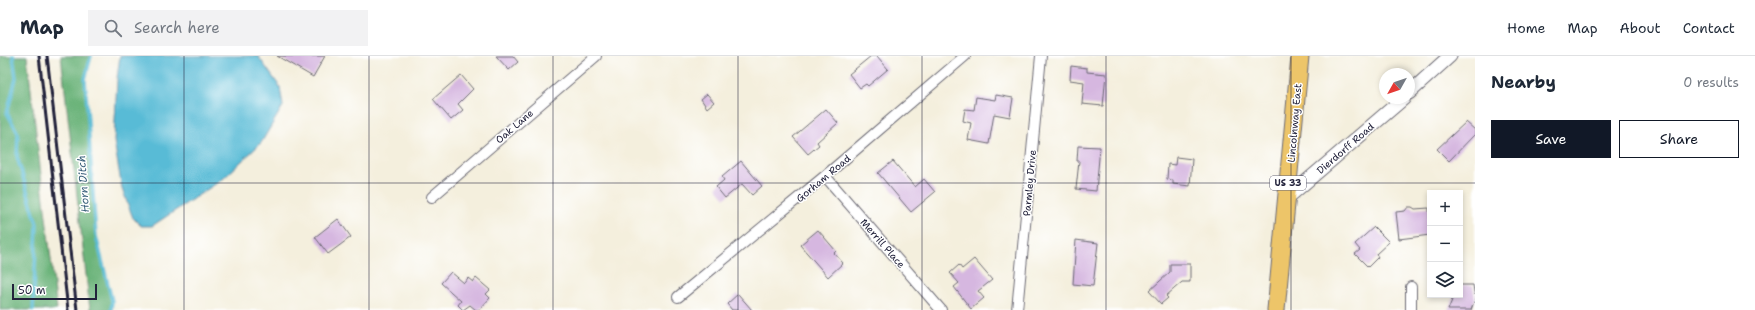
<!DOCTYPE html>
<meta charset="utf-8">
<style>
body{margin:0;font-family:"Shantell Sans",sans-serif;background:#f2f2f3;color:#1f2937}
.controls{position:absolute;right:12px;bottom:12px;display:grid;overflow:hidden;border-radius:0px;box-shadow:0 2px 6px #0003}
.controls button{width:36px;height:36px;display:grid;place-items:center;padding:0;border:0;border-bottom:1px solid #e0e1e3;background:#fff;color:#1f2937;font:20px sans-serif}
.compass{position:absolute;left:1379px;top:12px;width:36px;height:36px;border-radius:50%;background:#fff;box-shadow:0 2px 6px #0003;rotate:230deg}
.scale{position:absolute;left:12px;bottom:10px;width:85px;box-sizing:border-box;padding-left:4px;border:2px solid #22223b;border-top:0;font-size:11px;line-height:14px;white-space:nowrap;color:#22223b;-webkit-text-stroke:3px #fff;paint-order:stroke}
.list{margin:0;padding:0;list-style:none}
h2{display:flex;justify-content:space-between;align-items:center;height:52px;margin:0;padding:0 16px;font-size:17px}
h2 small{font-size:13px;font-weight:400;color:#747a83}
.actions{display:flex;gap:8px;padding:12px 16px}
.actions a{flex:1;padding:9px 0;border:1px solid #111827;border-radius:0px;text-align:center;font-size:14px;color:#111827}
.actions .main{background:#111827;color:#fff}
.icon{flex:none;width:22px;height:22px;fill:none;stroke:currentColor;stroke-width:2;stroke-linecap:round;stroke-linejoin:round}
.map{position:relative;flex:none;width:1475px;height:254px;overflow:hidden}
header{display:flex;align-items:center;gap:24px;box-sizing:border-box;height:56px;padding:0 20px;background:#fff;border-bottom:1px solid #e0e1e3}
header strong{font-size:19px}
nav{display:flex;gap:22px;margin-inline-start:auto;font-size:14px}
.search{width:280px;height:36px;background:#f2f2f3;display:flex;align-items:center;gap:10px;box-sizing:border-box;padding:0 14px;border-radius:0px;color:#747a83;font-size:15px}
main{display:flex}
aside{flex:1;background:#fff}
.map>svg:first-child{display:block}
.forest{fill:#6cb47a;stroke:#476b5a}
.water{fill:#58bbd6;stroke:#3d6e88}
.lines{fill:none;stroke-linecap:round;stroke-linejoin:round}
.stream{stroke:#58bbd6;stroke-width:3.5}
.building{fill:#d6b7e0}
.minor-casing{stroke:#6c6a74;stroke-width:12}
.tertiary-casing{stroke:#6c6a74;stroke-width:15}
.trunk-casing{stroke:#6c6a74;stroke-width:19}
.minor{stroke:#fff;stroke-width:10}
.tertiary{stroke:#fff;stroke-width:13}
.trunk{stroke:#edc569;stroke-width:17}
.rail{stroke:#22223b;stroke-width:3}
.grid{fill:none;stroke:#22223b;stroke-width:1;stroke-opacity:0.55}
.labels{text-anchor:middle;stroke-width:3;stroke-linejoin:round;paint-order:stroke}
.shield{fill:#fff;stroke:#646476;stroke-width:1}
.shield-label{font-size:9px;font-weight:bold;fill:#22223b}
.street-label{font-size:10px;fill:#22223b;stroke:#fff}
.water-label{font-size:11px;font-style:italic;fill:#385f79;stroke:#fff}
</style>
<header>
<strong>Map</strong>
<div class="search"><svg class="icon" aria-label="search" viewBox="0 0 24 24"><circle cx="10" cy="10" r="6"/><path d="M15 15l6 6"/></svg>Search here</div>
<nav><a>Home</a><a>Map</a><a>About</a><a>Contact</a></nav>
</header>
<main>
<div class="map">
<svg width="1475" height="254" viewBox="0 0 1475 254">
<rect width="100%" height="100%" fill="#fff"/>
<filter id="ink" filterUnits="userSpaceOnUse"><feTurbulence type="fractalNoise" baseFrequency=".025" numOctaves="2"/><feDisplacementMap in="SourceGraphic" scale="8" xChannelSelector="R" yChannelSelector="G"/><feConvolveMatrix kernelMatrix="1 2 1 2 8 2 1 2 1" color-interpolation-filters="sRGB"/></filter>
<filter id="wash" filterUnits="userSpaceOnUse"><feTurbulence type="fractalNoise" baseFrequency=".012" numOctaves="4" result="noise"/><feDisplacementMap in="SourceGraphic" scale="16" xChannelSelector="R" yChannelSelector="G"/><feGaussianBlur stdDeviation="0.9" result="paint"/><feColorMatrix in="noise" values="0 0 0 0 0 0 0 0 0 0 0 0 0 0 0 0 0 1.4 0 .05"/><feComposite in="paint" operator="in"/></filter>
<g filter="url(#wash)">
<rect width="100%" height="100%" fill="#f4efdd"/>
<!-- forest -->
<path class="forest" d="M0 0H27L57 254H0Z
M61 0H91L85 23 96 180 112 245 111 254H90Z"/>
<!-- water -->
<path class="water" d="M120 0H258L280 31 283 50 261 87 223 123 152 170H141L133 162 122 133 114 85 117 22Z"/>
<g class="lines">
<!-- stream -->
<path class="stream" d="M13 0 16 22 7 57 18 77 17 101 37 168 33 254
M91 0 85 23 96 180 112 245 111 254"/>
</g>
<g id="blocks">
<!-- building -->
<path class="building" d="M277 0H325L313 21Z
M496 0H513L518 6 509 14Z
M871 0H877L888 13 868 30 866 28 860 32 849 18Z
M1071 10 1087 12V16L1106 18 1103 50 1082 48 1084 26 1070 24Z
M461 19 473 33 458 48 463 54 451 64 433 43Z
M707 38 714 46 707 52 701 43Z
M996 39 1013 42 1010 61 994 58 989 88 968 84 971 67 963 65 965 53 974 54 976 41 995 44Z
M826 53 838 67 817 86 819 89 808 98 793 81Z
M1466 66 1475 74V78L1449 105 1437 93Z
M1078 90 1100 91 1096 135 1076 133 1079 105H1077Z
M1176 101 1192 103 1190 130 1173 128V124L1167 123 1168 108 1175 109Z
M741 105 762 130 752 139 742 128 725 142 716 131 724 124 722 121Z
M893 105 915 131 924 123 935 136 911 156 878 117Z
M1408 151H1412L1415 153 1429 152 1430 179 1399 183 1396 156 1405 155Z
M338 163 351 181 328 198 315 181Z
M1374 171 1389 186 1376 198 1378 201 1368 211 1355 198 1360 194 1355 188Z
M818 174 836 195 834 197 843 207 828 221 800 189Z
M1076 184 1098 187 1093 230 1073 228Z
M974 203 992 224 978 235 984 242 971 253 954 231 959 227 950 217 959 209 962 213Z
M1170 208H1190V226H1182L1166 240 1168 242 1161 248 1149 235 1170 216Z
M451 216 464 227 468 222 473 226 476 222 490 234 486 238 490 242 479 254H476L470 249 463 254 458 249 461 245 441 227Z
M1460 229H1473L1475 243 1471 254H1448L1454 239H1460Z
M738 238 752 254H732L727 248Z"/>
</g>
</g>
<g filter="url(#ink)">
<use href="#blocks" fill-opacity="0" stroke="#6c6a74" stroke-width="1"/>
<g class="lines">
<!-- minor casing -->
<g class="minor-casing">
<path id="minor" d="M825 120 941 254
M432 141 596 0
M1411 231V254
M678 241 825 120 965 0
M1017 254 1041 0"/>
</g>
<!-- tertiary casing -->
<g class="tertiary-casing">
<path id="tertiary" d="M1409 37 1450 0
M1287 142 1404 42"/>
</g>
<!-- trunk casing -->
<g class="trunk-casing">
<path id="trunk" d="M1276 254 1300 0"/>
</g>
<!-- minor -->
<use href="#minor" class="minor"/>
<!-- tertiary -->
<use href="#tertiary" class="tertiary"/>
<!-- trunk -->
<use href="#trunk" class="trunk"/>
<!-- rail -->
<path class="rail" d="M39 0 68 254
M47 0 77 254"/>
</g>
</g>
<!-- grid -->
<path class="grid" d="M184 0V254M369 0V254M553 0V254M738 0V254M922 0V254M1106 0V254M1291 0V254M0 127H1475"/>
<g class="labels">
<!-- shield labels -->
<rect class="shield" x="1270" y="120" width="36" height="14" rx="3"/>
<g class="shield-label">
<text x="1288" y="130">US 33</text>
</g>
<!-- street labels -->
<g class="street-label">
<text transform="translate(1294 67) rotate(-85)" y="4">Lincolnway East</text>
<text transform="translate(514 70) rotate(-41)" y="4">Oak Lane</text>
<text transform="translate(1345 92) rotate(-41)" y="4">Dierdorff Road</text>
<text transform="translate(823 122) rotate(-40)" y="4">Gorham Road</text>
<text transform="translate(1029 127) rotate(-85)" y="4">Parmley Drive</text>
<text transform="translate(883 187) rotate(49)" y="4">Merrill Place</text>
</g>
<!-- water labels -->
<g class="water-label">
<text transform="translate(83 128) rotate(-94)" y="4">Horn Ditch</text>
</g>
</g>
</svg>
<div class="controls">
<button>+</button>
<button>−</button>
<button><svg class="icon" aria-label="layers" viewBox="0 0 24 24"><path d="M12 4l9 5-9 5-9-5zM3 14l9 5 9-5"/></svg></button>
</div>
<svg class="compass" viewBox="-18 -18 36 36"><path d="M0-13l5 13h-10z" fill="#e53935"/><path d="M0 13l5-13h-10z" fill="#747a83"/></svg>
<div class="scale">50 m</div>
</div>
<aside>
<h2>Nearby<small>0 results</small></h2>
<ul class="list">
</ul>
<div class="actions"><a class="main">Save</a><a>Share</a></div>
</aside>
</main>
